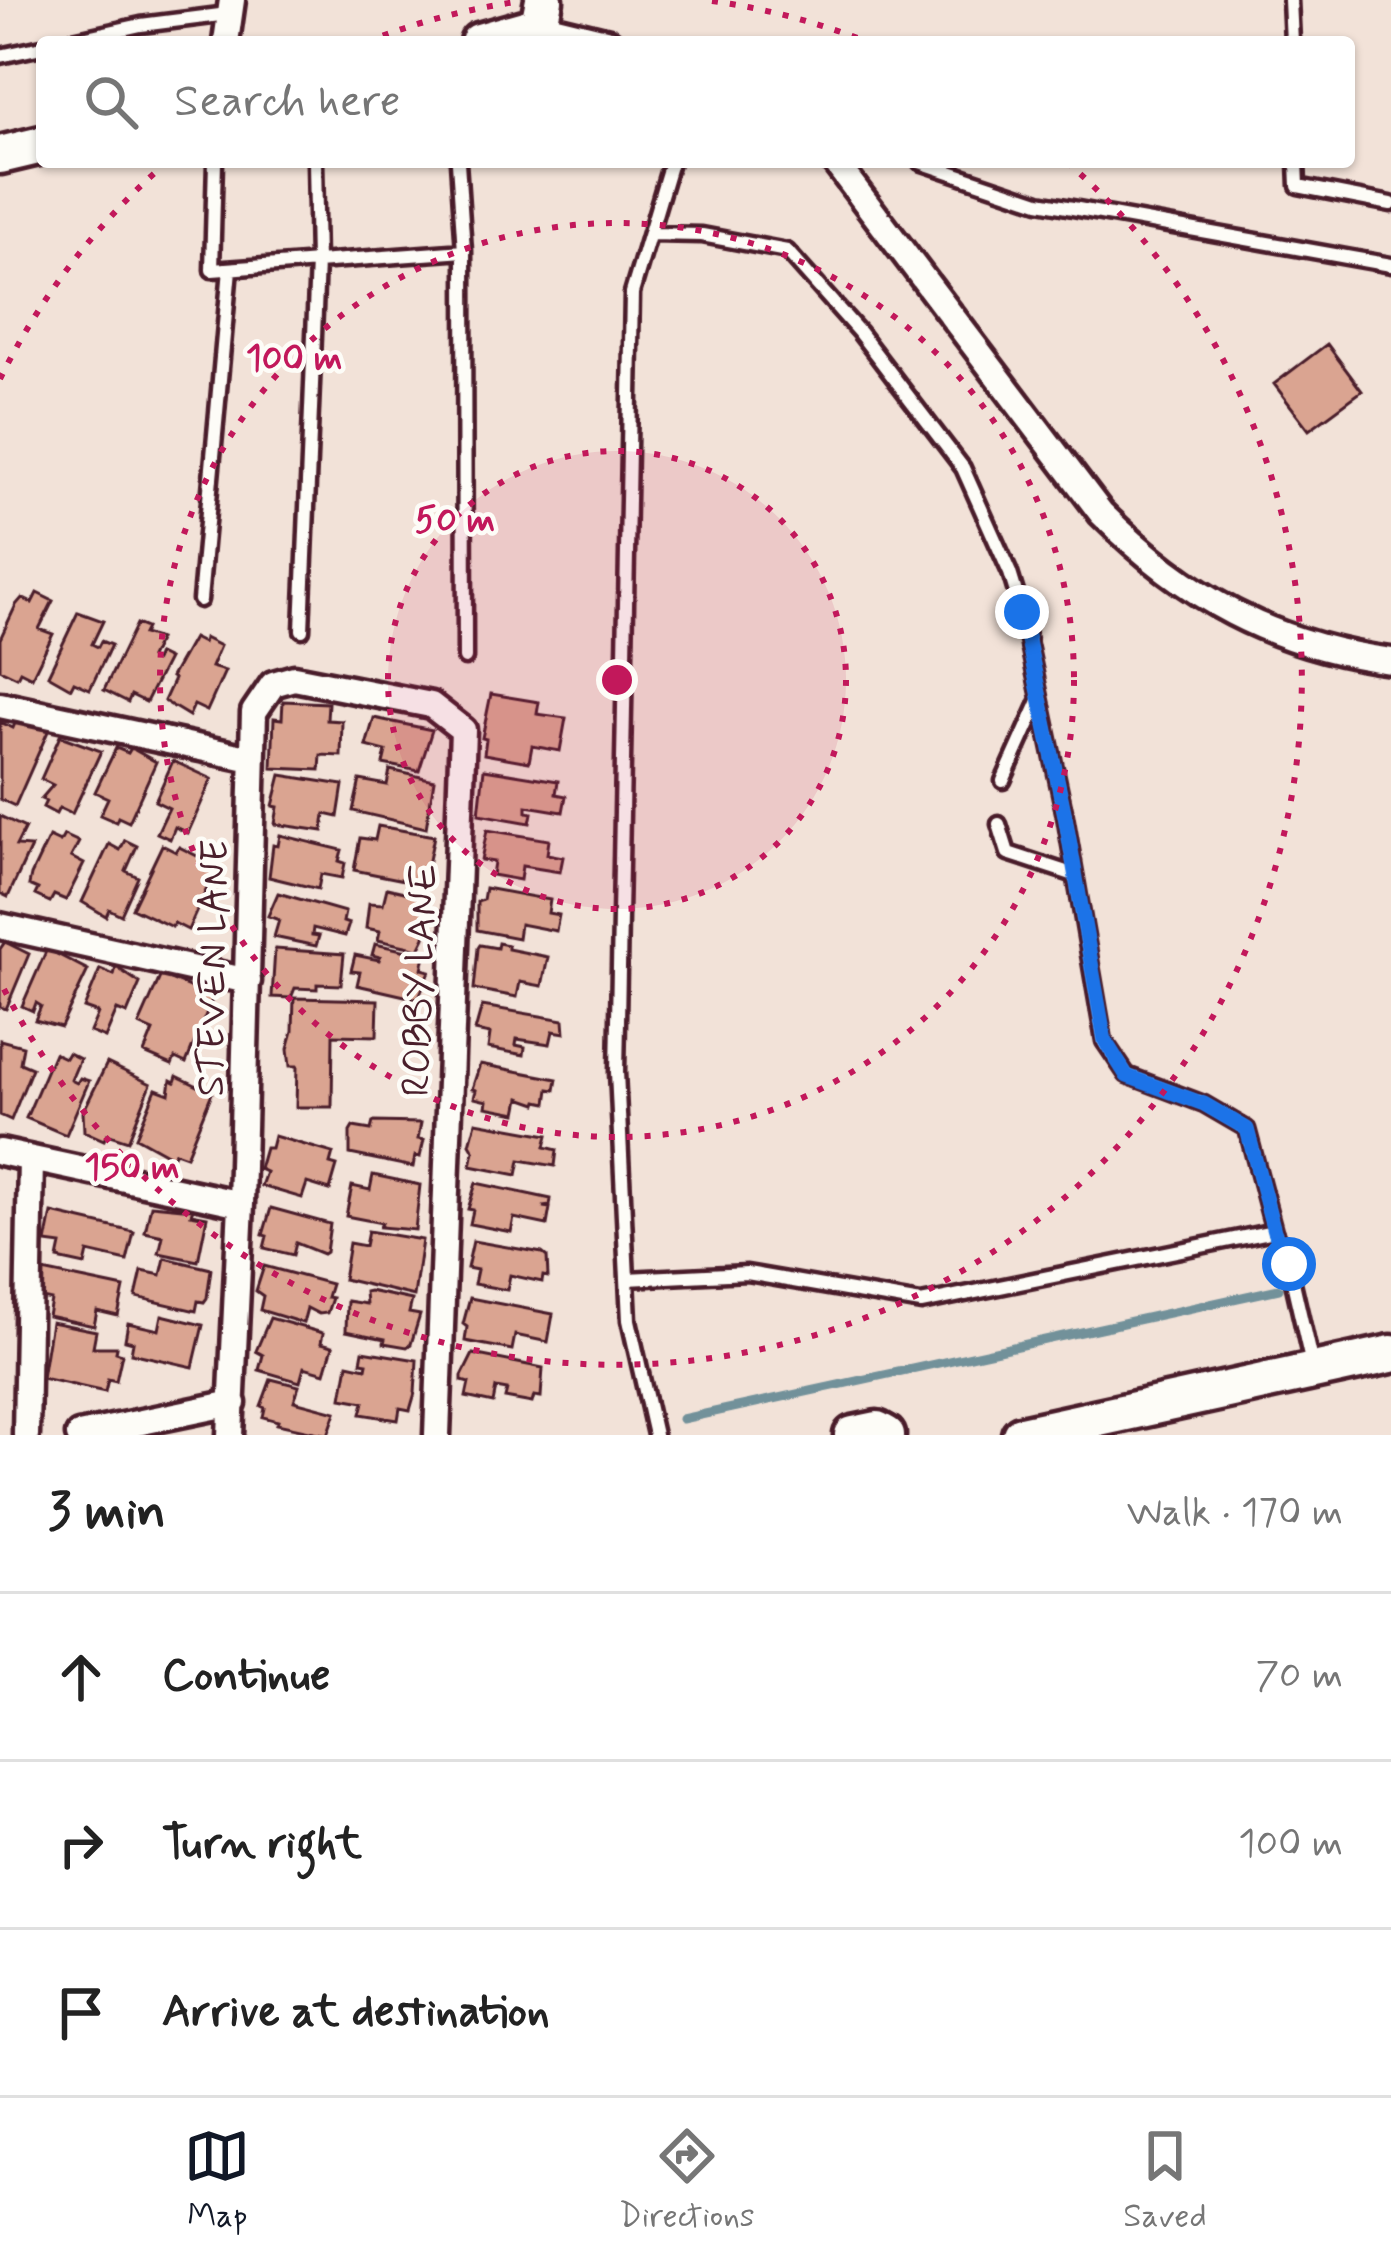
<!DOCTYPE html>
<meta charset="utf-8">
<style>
body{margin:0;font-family:Mynerve,sans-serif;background:#f2f2f2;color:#222}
.stop{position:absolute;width:36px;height:36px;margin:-27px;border:9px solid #1a73e8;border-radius:50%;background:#fff}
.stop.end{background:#1a73e8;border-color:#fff;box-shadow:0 3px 12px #0008}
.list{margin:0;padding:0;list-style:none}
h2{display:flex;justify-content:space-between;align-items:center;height:156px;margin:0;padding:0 48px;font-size:51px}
h2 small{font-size:39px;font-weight:400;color:#767676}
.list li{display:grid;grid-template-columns:78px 1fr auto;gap:36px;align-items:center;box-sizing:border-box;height:168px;padding:0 48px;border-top:3px solid #e0e0e0}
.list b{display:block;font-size:45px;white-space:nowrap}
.list em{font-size:39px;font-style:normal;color:#767676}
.icon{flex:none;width:66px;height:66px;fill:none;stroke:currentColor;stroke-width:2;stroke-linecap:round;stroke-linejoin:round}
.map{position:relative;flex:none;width:1391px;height:1435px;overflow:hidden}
.search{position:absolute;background:#fff;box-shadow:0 3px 9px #0004;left:36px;right:36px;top:36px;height:132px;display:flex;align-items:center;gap:30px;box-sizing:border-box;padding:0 42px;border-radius:12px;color:#767676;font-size:45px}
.sheet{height:660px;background:#fff}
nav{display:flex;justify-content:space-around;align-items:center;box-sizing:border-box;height:168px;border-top:3px solid #e0e0e0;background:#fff;font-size:33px;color:#767676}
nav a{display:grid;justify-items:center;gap:6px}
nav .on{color:#111827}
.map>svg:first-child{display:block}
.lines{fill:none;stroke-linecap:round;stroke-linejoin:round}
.stream{stroke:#72919a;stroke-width:9}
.building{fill:#daa491;stroke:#4a1f2b;stroke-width:3}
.lane-casing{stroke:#4a1f2b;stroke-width:21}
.street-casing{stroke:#4a1f2b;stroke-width:33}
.secondary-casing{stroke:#4a1f2b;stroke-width:45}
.lane{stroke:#fdfcf7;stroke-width:12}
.street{stroke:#fdfcf7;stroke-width:24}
.secondary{stroke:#fdfcf7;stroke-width:36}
.route{stroke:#1a73e8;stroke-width:15}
.ring{fill:none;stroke:#c2185b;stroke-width:6;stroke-dasharray:6 12}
.labels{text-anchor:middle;stroke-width:9;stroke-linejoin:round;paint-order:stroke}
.street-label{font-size:39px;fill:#4a1f2b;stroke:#fdfcf7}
.centre{fill:#c2185b;stroke:#fdfcf7;stroke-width:6}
.ring-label{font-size:36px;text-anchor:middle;font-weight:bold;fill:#c2185b;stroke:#fdfcf7;stroke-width:9;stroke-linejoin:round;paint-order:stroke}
</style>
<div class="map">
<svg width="1391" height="1435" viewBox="0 0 1391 1435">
<rect width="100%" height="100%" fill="#f2e2d8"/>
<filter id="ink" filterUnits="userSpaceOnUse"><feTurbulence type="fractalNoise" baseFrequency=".00833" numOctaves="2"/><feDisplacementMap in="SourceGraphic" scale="24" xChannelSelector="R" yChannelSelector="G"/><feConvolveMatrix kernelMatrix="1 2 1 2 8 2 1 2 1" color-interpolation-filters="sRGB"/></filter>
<g filter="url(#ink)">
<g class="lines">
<!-- stream -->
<path class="stream" d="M682 1419 1279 1289"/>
</g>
<!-- building -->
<path class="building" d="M1327 344 1362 391 1309 430 1274 384Z
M37 593 53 601 39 629 53 634 32 677 20 671 17 677 0 669V639L16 605 22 598 32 603Z
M78 612 103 621 92 644 98 647 101 641 111 645 90 689 74 682 71 688 48 675Z
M136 624 146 628 143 634 159 639 150 658 155 661 158 654 168 659 146 702 131 695 128 702 104 690Z
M193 638 203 643 204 638 220 646 211 667 225 671 207 711 194 705 189 716 164 701 174 679 171 677Z
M491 694 539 702 537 714 566 718 560 751 532 746 529 762 484 754 486 739 482 738Z
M283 701 328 703 327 720 342 721 341 756 321 755 320 770 272 768 274 718 282 719Z
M374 718 432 730 419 771 383 764 386 751 366 746Z
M16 721 49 729 15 806 0 799V722L13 728Z
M60 736 101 751 72 814 59 808 56 814 43 807 46 801 41 799 53 785 41 779Z
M116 748 128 753 131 748 156 762 129 822 118 817 116 822 100 815 108 798 95 792Z
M173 761 212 779 188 833 175 827 170 839 157 833 169 808 155 801Z
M484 769 558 781 556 794 566 796 563 812 527 806V812L532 813 530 823 479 814Z
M390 770 434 780 426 828 353 811 360 780 387 785Z
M281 775 343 785 338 817 325 814 323 831 275 824 278 807 273 806Z
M0 816 25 828 16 846 31 847 8 897 0 893Z
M378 826 434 836 424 884 354 870 360 838 375 840Z
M487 830 549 840 547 854 563 857 560 872 522 866 520 880 492 875 494 862 481 860Z
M64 835 79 842 71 857 84 864 66 900 54 895 50 902 35 895 38 889 29 885 31 875 49 837 60 842Z
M280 835 342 850 339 861 345 863 342 878 321 874 318 889 269 877 273 845 278 846Z
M125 840 137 846 126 871 138 877 121 915 109 909 106 916 82 902 109 844 120 850Z
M162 845 176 852 179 847 217 866 188 930 174 923 172 927 132 908Z
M387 888 430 898 425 937 419 949 378 940 380 931 366 928 369 903 383 904Z
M485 888 550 900 548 913 559 915 556 931 520 924 518 938 477 930V902L483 900Z
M278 893 345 912 343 922 349 924 345 936 313 928 312 935 319 936 316 946 274 937 279 920 268 916Z
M5 942 29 954 6 1009 0 1007V949Z
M498 943 508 945V949L548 957 542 986 520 982 517 997 474 989 478 948 480 945 497 948Z
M375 944 425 955 422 969 430 971 418 999 357 985 360 972 351 971 355 955 379 960 380 957 372 955Z
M47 949 88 970 61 1027 35 1020 41 1006 36 1003 33 1011 22 1006Z
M275 949 344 954 341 985 317 984V989L295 988 291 998 272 997Z
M116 967 140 983 127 1014 117 1010 105 1038 90 1032 98 1013 84 1008 100 969 114 975Z
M161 975 213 997 186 1063 175 1058 172 1065 144 1053 153 1031 139 1025Z
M294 998 378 1000 377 1036 333 1035 332 1107H296L297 1066H290L288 1049 293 1031Z
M482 1006 564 1020 565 1033 553 1031 550 1044 517 1039 516 1045 525 1047 524 1055 488 1048 490 1034 475 1031Z
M0 1040 23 1046 20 1063 32 1068 11 1120 0 1115Z
M54 1053 65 1058 68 1053 80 1059 71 1080 77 1083 80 1078 89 1081 66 1135 26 1118Z
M107 1063 151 1084 128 1141 107 1134 104 1140 84 1131 83 1112Z
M480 1064 557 1079 555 1090 549 1089 547 1103 538 1101 537 1104 520 1098 517 1113 486 1107 487 1101 474 1098 476 1090 472 1089Z
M177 1076 212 1093 186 1156 175 1152 172 1157 136 1137 156 1089 169 1094 171 1080 175 1082Z
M373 1122 421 1123 418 1139 424 1140 420 1157 415 1156 413 1167 350 1154V1132L353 1127 371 1130Z
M476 1122 548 1135 545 1147 557 1150 555 1166 520 1160 517 1175 471 1166 474 1151 470 1144Z
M274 1136 333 1153 330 1164 337 1166 330 1190 307 1183 302 1198 261 1186 266 1172 259 1169 265 1148H271Z
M373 1175 420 1185 415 1230 380 1227 382 1223 346 1216 352 1186 370 1190Z
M476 1183 551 1199 550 1206 543 1207 550 1208 547 1225 514 1218 511 1232 470 1224 473 1210 468 1209Z
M151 1205 193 1209 191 1214 207 1217 198 1261 159 1253 163 1236 145 1232Z
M271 1208 330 1224 326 1252 323 1254 296 1243 293 1255 264 1248 267 1236 263 1235Z
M52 1213 134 1232 127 1261 88 1252 85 1265 58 1259 61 1245 46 1243Z
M368 1231 422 1240 414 1296 343 1279 349 1243 365 1246Z
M473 1241 542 1253 547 1257 548 1277 543 1276 542 1282 510 1275 507 1290 474 1284 477 1270 467 1268Z
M165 1258 211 1269 207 1298 204 1302 198 1301 196 1311 136 1297 142 1271 161 1275Z
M264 1266 331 1284 327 1297 332 1298 327 1313 319 1314 307 1308 303 1323 260 1310 263 1296 256 1291Z
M43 1271 124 1288 118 1316 97 1311 94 1326 48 1316 51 1300 42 1298Z
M369 1291 412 1300 409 1313 420 1315 411 1344 407 1347 384 1343 385 1339 346 1331 347 1301 366 1304 365 1292Z
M470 1298 553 1314 548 1342 515 1335 512 1350 465 1341 467 1327 463 1324Z
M162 1315 203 1325 193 1367 131 1353 133 1342 125 1340 128 1323 159 1330Z
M270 1318 323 1333 321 1343 333 1346 325 1373 304 1367 300 1382 259 1370 263 1355 256 1351Z
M51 1322 96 1331 93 1347H117L116 1352 122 1354 116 1381 108 1379 105 1392 42 1378Z
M363 1351 417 1360 415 1393 410 1410 400 1408 398 1420 361 1414 364 1402 342 1398 348 1364 366 1368 367 1363 361 1362Z
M473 1354 543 1368 541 1397 534 1396 532 1403 505 1398 507 1390 496 1388 493 1403 466 1397 469 1383 462 1381V1376Z
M271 1379 299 1386 294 1401 336 1412 328 1435 277 1424 278 1421 263 1417 265 1408 261 1406Z"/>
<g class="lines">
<!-- lane casing -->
<g class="lane-casing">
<path id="lane" d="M1290 0 1292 42
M64 42 141 25 228 14
M0 56 42 47
M215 162 212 270 464 251 465 658
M458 162 464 251
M920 162 1039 202 1391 265
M1297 162 1298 186 1391 204
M650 234 702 235 787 251 859 332 963 468 1010 573 1022 612 1065 816 1104 1041 1127 1075 1204 1104 1247 1129 1274 1231
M200 600 230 269
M302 630 317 262 315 162
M1003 781 1039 701
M999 824 1008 853 1075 875
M627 1279 747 1273 921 1303 1274 1231 1289 1265 1312 1365
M655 1435 629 1320 617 1072 632 293 671 162"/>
</g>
<!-- street casing -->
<g class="street-casing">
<path id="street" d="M539 25 609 42
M226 42 232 0
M835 162 1101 513C1186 598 1272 645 1391 661
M0 705 252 759
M0 926 248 981
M0 1152 241 1204
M26 1435 31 1159
M79 1435 233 1403
M230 1435 241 1204 254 712 273 684 294 678 431 705 463 730 437 1435"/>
</g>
<!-- secondary casing -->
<g class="secondary-casing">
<path id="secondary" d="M479 42 539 25 544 0
M0 155 42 145
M853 1435 877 1430 886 1435
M1021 1435 1391 1354"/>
</g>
<!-- lane -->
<use href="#lane" class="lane"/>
<!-- street -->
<use href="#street" class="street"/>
<!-- secondary -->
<use href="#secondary" class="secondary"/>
</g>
</g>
<g class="lines" filter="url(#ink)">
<!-- route -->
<path class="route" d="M1022 612 1065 816 1105 1041 1127 1076 1204 1104 1247 1129 1274 1231 1289 1264"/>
</g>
<!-- distance rings -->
<circle cx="617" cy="680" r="229" fill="#c2185b" fill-opacity=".12"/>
<g class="ring">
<circle cx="617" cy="680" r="229"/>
<circle cx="617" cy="680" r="457"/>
<path d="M0 379A686 686 0 0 1 167 162M366 42A686 686 0 0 1 522 1M712 1A686 686 0 0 1 868 42M1067 162A686 686 0 1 1 0 981"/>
</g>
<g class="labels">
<!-- street labels -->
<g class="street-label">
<text transform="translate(211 968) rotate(-89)" y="14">STEVEN LANE</text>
<text transform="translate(418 980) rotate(-88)" y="14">ROBBY LANE</text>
</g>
</g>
<circle cx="617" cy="680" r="18" class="centre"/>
<g class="ring-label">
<text x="294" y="369">100 m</text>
<text x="455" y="531">50 m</text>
<text x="132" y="1178">150 m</text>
</g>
</svg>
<div class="stop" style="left:1289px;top:1264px"></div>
<div class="stop end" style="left:1022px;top:612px"></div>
<div class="search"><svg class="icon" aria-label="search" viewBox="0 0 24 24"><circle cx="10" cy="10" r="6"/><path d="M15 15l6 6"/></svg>Search here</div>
</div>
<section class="sheet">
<h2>3 min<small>Walk · 170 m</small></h2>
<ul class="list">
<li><svg class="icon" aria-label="ahead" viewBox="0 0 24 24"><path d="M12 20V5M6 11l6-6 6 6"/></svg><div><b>Continue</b></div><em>70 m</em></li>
<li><svg class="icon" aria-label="right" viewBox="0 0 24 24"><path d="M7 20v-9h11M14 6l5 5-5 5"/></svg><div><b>Turn right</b></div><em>100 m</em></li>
<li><svg class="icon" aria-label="arrive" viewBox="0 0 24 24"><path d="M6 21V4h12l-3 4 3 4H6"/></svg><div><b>Arrive at destination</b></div></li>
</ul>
</section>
<nav>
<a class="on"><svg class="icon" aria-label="map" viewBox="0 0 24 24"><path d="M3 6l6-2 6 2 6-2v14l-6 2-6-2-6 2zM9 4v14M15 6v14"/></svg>Map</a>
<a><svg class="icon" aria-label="directions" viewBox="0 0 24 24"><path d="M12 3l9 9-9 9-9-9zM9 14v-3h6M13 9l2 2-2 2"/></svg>Directions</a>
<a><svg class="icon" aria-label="saved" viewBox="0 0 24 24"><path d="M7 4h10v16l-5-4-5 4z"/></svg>Saved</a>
</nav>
